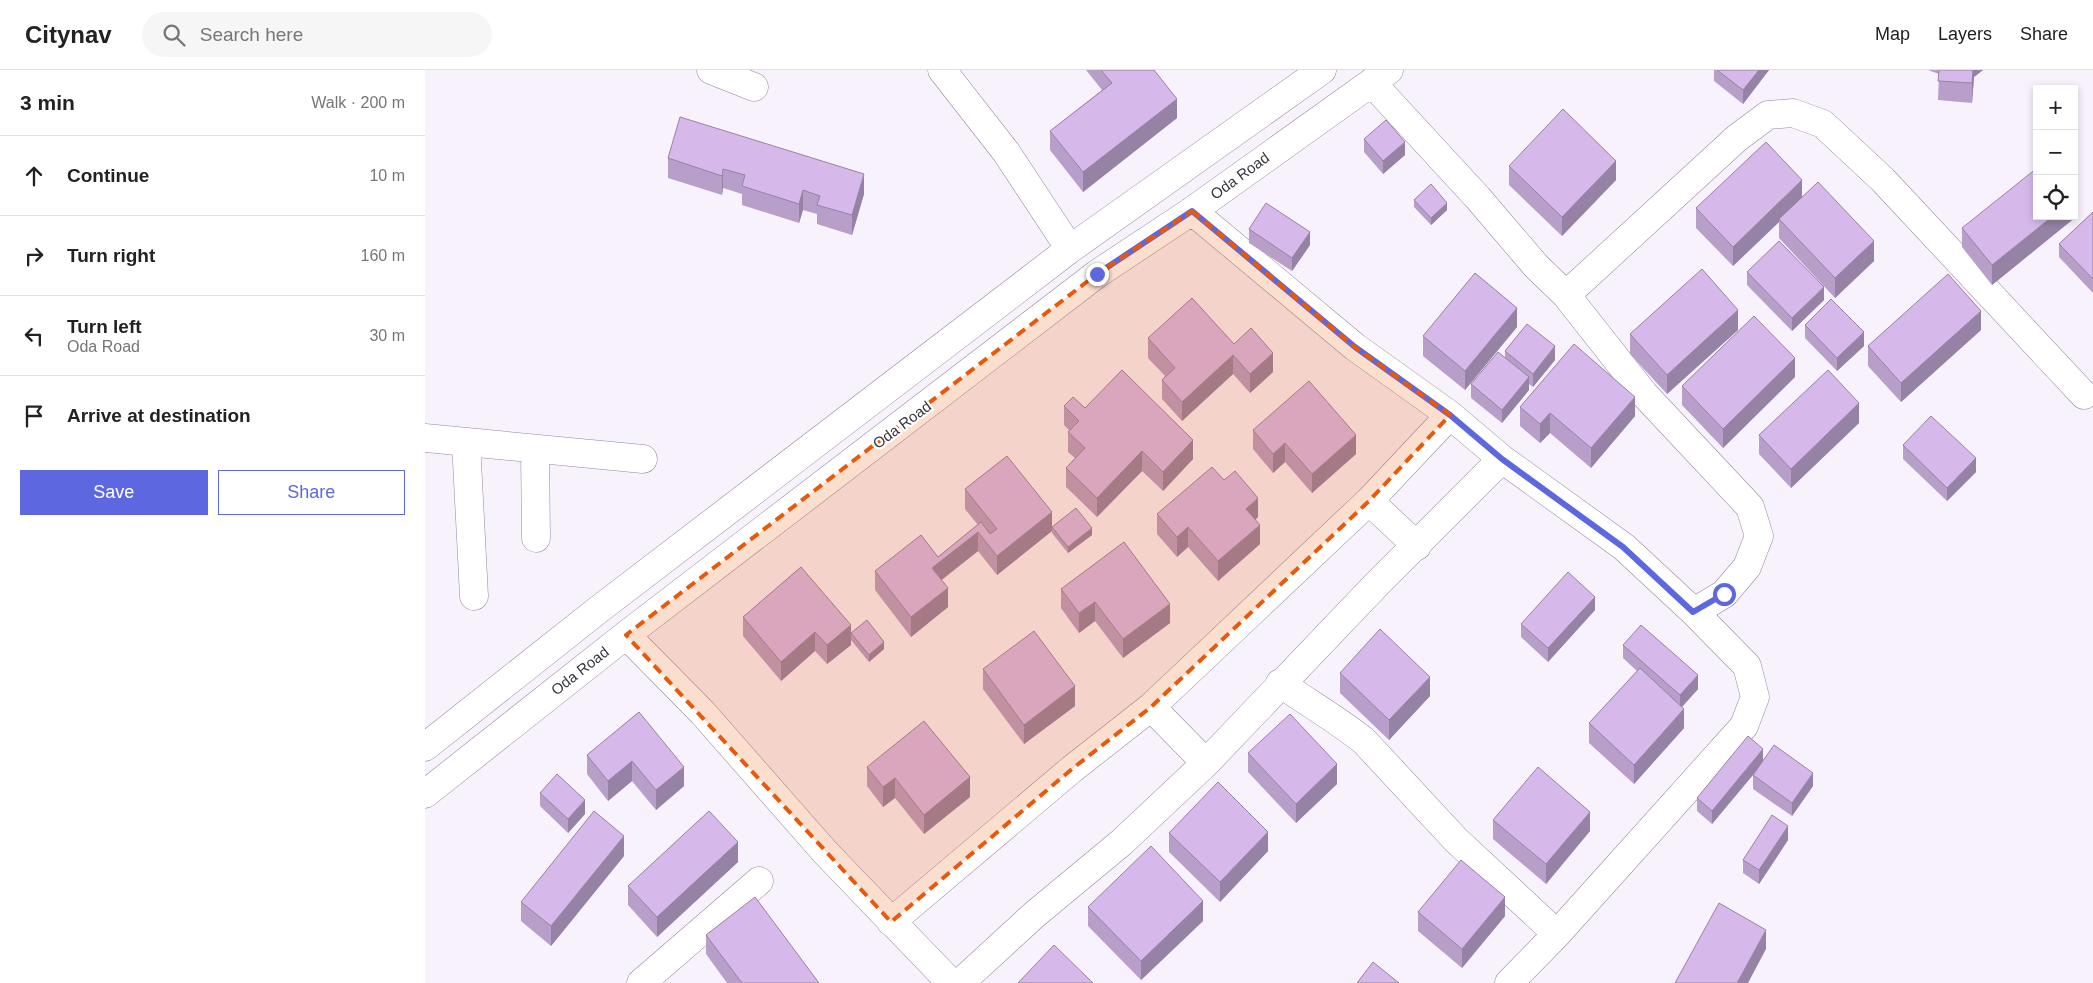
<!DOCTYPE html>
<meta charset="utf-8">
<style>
body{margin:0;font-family:Arial,sans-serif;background:#f6f6f6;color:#222}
.controls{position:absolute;right:15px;top:15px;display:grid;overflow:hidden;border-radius:0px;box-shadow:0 2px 8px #0003}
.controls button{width:45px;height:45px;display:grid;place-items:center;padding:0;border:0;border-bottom:1px solid #e0e0e0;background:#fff;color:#222;font:25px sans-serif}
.stop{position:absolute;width:15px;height:15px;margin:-11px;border:4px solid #5d68e0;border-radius:50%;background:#fff}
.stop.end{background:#5d68e0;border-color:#fff;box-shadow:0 1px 5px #0008}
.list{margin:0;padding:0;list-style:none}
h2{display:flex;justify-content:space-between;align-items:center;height:65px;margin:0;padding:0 20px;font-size:21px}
h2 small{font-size:16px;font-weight:400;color:#767676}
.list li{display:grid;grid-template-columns:32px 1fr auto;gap:15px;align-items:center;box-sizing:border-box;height:80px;padding:0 20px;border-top:1px solid #e0e0e0}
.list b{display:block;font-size:19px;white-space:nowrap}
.list p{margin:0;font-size:16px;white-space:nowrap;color:#767676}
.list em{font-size:16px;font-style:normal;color:#767676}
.actions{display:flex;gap:10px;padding:15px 20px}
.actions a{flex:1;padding:11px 0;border:1px solid #5d68e0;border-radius:0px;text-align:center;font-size:18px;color:#5d68e0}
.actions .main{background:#5d68e0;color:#fff}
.icon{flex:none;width:28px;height:28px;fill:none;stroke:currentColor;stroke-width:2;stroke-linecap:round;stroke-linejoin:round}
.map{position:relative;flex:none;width:1668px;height:913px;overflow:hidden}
header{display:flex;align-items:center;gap:30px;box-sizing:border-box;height:70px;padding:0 25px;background:#fff;border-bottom:1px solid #e0e0e0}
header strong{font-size:24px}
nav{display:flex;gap:28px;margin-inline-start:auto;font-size:18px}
.search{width:350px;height:45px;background:#f6f6f6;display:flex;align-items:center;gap:12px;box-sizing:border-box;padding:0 18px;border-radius:28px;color:#767676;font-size:19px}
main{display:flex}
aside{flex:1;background:#fff}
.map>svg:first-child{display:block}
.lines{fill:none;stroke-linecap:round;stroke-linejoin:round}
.minor-casing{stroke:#95879f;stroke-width:29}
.minor{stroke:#fff;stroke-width:28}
.wall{fill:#b89fc9}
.shaded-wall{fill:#9682a4}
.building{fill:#d6b9ea;stroke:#9682a4}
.route{stroke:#5d68e0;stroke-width:6}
.marked{fill:#e8590c;fill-opacity:0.2;stroke:#e8590c;stroke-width:4;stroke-dasharray:10 6;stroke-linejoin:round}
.labels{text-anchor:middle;stroke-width:4.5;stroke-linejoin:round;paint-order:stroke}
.street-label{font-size:15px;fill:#39343d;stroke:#fff}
</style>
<header>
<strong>Citynav</strong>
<div class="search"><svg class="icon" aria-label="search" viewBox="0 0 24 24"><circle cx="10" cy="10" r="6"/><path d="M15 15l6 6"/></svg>Search here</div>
<nav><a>Map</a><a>Layers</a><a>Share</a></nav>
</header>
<main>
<aside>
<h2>3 min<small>Walk · 200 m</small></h2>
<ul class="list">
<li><svg class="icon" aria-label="ahead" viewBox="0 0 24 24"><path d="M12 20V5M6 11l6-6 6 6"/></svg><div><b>Continue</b></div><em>10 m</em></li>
<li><svg class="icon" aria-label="right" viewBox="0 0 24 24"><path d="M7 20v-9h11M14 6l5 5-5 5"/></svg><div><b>Turn right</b></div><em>160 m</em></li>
<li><svg class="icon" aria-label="left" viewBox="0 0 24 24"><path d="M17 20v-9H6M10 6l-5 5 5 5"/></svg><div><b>Turn left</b><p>Oda Road</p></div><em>30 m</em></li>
<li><svg class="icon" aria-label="arrive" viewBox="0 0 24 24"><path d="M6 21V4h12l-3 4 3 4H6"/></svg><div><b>Arrive at destination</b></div></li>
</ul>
<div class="actions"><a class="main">Save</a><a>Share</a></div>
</aside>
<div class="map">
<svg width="1668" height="913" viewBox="0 0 1668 913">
<rect width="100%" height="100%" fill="#f8f2fc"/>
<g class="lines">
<!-- minor casing -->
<g class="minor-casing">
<path id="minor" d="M286 0 329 17
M517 0 581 82 645 179
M947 13 1053 128 1111 196 1141 225 1219 324 1325 437 1334 466 1322 497 1299 524 1269 542
M767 141 930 277 1025 345 1077 389 1199 477 1269 542 1322 596 1330 627 1319 656 1132 864 1084 913
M1141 225 1312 68 1343 45 1368 43 1398 54 1458 110 1659 325
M0 368 218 389
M41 372 49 526
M110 379 111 468
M944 431 992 476
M201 565 277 642 400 782 526 913
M855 613C883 633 913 650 939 671L1031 770 1132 864
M726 637 781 693
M0 677 173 540 645 179 897 0
M0 724 201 565 672 204 767 141 964 0
M466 852 647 699 726 637 944 431 1025 345
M216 913 334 811
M535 913 609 845 697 772 781 693 950 516 1077 389"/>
</g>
<!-- minor -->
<use href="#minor" class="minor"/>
</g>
<!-- wall -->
<path class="wall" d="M661 0H729L752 48 658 122 625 80V61L677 20Z
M1289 0H1344L1318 34 1289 11Z
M1503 0H1558L1549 7 1547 33 1513 30 1514 4Z
M939 69 980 85 958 104 939 82Z
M243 88 439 124 427 165 392 154V144L378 140 374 153 317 135V124L298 118 297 125 243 108Z
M1084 96 1191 110 1137 166 1084 115Z
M1377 127 1449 191 1410 228 1354 168V152L1308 196 1271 158V138Z
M989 130 1022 140 1006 155 989 137Z
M1668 142V223L1634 187V174Z
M1652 146 1567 215 1537 177V158Z
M824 159 885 175 867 201 824 173Z
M1322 202 1399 230 1367 261 1322 215Z
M1380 255 1439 276 1412 301 1380 268Z
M1092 257 1040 320 998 286V266Z
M1313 260 1242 324 1205 284V264Z
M1556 260 1476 332 1443 296V276Z
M723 268 809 274 848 302 825 323 808 304 757 351 737 329V310L740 306 723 288Z
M1080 281 1130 290 1108 317 1104 314V320L1077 353 1046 328V314L1080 287Z
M1370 307 1298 378 1257 335V316Z
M639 336 660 338 768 389 738 421 717 401 672 447 641 417V398L650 388 643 382V362L645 361 639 355Z
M1095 337 1210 346 1166 398 1125 363 1115 373 1095 356Z
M1434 353 1366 418 1334 384V365Z
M828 360 931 384 887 423 860 392 848 403 828 379Z
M1478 375 1551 402 1522 431 1478 389Z
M799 410 833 447 830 450 835 474 793 511 763 477 752 487 732 464V444Z
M540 419 627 461 572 505 553 481 517 510 523 537 486 567 450 520V501L513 487 553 455 540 439Z
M627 457 667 465 643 483 627 463Z
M376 497 426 575 402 594 390 581 356 611 318 566V547Z
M636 519 745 553 698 588 670 551 654 563 636 538Z
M1170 540 1123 592 1096 567V554Z
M426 563 459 579 444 592 426 570Z
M1198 575 1273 619 1257 637 1259 658 1209 714 1164 673V653L1212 601 1198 588Z
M558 599 650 636 599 674 558 619Z
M915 603 1005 626 964 670 915 623Z
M214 642 259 716 231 740 207 711 183 731 162 704V685Z
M823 683 912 714 871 753 823 702Z
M1338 691 1388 716 1367 746 1328 719V705L1330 702 1287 754 1272 741V728Z
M442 697 545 727 499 764 470 728 458 737 442 716Z
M115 723 160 744 143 763 115 736Z
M1068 750 1165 761 1121 814 1068 769Z
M744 763 843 781 795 832 744 782Z
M1363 770 1334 814 1318 803V790Z
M199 786 126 876 96 851V832Z
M313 792 232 867 203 835V816Z
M663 837 778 851 716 910 663 856Z
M993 842 1080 846 1037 898 993 861Z
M281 865 394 913H302L281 884Z"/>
<!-- shaded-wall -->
<path class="shaded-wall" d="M1334 0H1344L1318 34V20Z
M1548 0H1558L1549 7 1547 33V13Z
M752 29V48L658 122V102Z
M980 72V85L958 104V91Z
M1191 91V110L1137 166V147Z
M298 99V118L297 125V106Z
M439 104V124L427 165V145Z
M1377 110V130L1354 149V152L1308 196V177Z
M378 120V140L374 153V134Z
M1652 127V146L1567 215V195L1628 146H1649V129Z
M1022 133V140L1006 155V148Z
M885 162V175L867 201V188Z
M1449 171V191L1410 228V208Z
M1399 217V230L1367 261V248Z
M1092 238V257L1040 320V301Z
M1313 240V260L1242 324V305Z
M1556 241V260L1476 332V313Z
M1439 262V276L1412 301V288Z
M1130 276V290L1108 317V304Z
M848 283V302L825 323V304Z
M808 285V304L757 351V332Z
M1370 288V307L1298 378V359Z
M1104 307V320L1077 353V340Z
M1210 327V346L1166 398V378Z
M1434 333V353L1366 418V399Z
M1125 343V363L1115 373V354Z
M931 365V384L887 423V404Z
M768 370V389L738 421V402Z
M860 373V392L848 403V384Z
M717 381V401L672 447V428Z
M1551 388V402L1522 431V418Z
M833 428V447L821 458V439Z
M627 442V461L572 505V486Z
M835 455V474L793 511V491Z
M763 457V477L752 487V467Z
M667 458V465L643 483V477Z
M553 462V481L507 517V498Z
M523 518V537L486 567V547Z
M1170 527V540L1123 592V578Z
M670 532V551L654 563V543Z
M745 534V553L698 588V569Z
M426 555V575L402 594V575Z
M390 562V581L356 611V592Z
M459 572V579L444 592V585Z
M1273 605V619L1255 639V625Z
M1005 607V626L964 670V650Z
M650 616V636L599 674V655Z
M1259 639V658L1209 714V695Z
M1338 679V693L1287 754V741Z
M207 691V711L183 731V711Z
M912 694V714L871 753V734Z
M259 697V716L231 740V720Z
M1388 703V716L1367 746V733Z
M545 707V727L499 764V745Z
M470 708V728L458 737V717Z
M160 730V744L143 763V749Z
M1165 742V761L1121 814V794Z
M1363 756V770L1334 814V800Z
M843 762V781L795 832V812Z
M199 766V786L126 876V856Z
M313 772V792L232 867V847Z
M1080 827V846L1037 898V879Z
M778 831V851L716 910V891Z
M1341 860V879L1323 913H1312Z"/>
<!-- building -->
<path class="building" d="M676 0H729L752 29 658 102 625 61 687 13Z
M1292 0H1334L1318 20Z
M1514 0H1548L1547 13 1513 11Z
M1138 39 1191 91 1137 147 1084 96Z
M255 47 439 104 427 145 392 135 395 126 378 120 374 134 317 116 320 105 298 99 297 106 243 88Z
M961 50 980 72 958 91 939 69Z
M1341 72 1377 110 1308 177 1271 138Z
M1612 98V146H1628L1567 195 1537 158Z
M1393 112 1449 171 1410 208 1354 149Z
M1006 114 1022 133 1006 148 989 130Z
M841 133 885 162 867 188 824 159Z
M1668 142V209L1634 174Z
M1354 171 1399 217 1367 248 1322 202Z
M1277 199 1313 240 1242 305 1205 264Z
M1050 203 1092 238 1040 301 998 266Z
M1523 204 1556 241 1476 313 1443 276Z
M767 228 809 274 826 258 848 283 825 304 808 285 757 332 737 310 750 298 723 268Z
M1406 229 1439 262 1412 288 1380 255Z
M1329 246 1370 288 1298 359 1257 316Z
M1102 254 1130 276 1108 304 1080 281Z
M1149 274 1210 327 1166 378 1125 343 1115 354 1095 337Z
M1073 282 1104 307 1077 340 1046 314Z
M697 300 768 370 738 402 717 381 672 428 641 398 660 378 643 362 654 351 639 336 648 327 660 338Z
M1403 300 1434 333 1366 399 1334 365Z
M884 311 931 365 887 404 860 373 848 384 828 360Z
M1506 346 1551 388 1522 418 1478 375Z
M582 386 627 442 572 486 553 462 507 498 523 518 486 547 450 501 496 465 513 487 556 452 565 464 572 459 540 419Z
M787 397 799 410 810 401 833 428 821 439 835 455 793 491 763 457 752 467 732 444Z
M651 438 667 458 643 477 627 457Z
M699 472 745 534 698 569 670 532 654 543 636 519Z
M376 497 426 555 402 575 390 562 356 592 318 547Z
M1143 502 1170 527 1123 578 1096 554Z
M442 550 459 572 444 585 426 563Z
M1216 555 1273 605 1255 625 1198 575Z
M955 559 1005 607 964 650 915 603Z
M609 561 650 616 599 655 558 599Z
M1215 598 1259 639 1209 695 1164 653Z
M214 642 259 697 231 720 207 691 183 711 162 685Z
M865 644 912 694 871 734 823 683Z
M499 651 545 707 499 745 470 708 458 717 442 697Z
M1323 666 1338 679 1287 741 1272 728Z
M1349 675 1388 703 1367 733 1328 705Z
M1113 697 1165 742 1121 794 1068 750Z
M132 704 160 730 143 749 115 723Z
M793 712 843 762 795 812 744 763Z
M169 741 199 766 126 856 96 832Z
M284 741 313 772 232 847 203 816Z
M1347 745 1363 756 1334 800 1318 790Z
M726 776 778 831 716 891 663 837Z
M1036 790 1080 827 1037 879 993 842Z
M330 827 394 913H317L281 865Z
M1294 833 1341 860 1312 913H1250Z
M629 875 668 913H593Z
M948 892 974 913H932Z"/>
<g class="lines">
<!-- route -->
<path class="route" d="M672 204 767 141 930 277 1025 345 1077 389 1198 477 1268 542 1299 524"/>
</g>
<!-- marked area -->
<path class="marked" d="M767 141 930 277 1025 345 944 431 726 637 647 699 466 852 201 565 672 204Z"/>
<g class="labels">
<!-- street labels -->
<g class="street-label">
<text transform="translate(815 106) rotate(-36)" y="5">Oda Road</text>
<text transform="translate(477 355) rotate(-37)" y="5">Oda Road</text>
<text transform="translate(155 601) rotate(-38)" y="5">Oda Road</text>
</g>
</g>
</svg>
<div class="controls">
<button>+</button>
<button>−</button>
<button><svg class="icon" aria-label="locate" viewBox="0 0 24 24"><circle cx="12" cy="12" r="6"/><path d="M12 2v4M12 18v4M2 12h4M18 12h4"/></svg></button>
</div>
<div class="stop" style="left:1299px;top:524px"></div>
<div class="stop end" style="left:672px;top:204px"></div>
</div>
</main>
